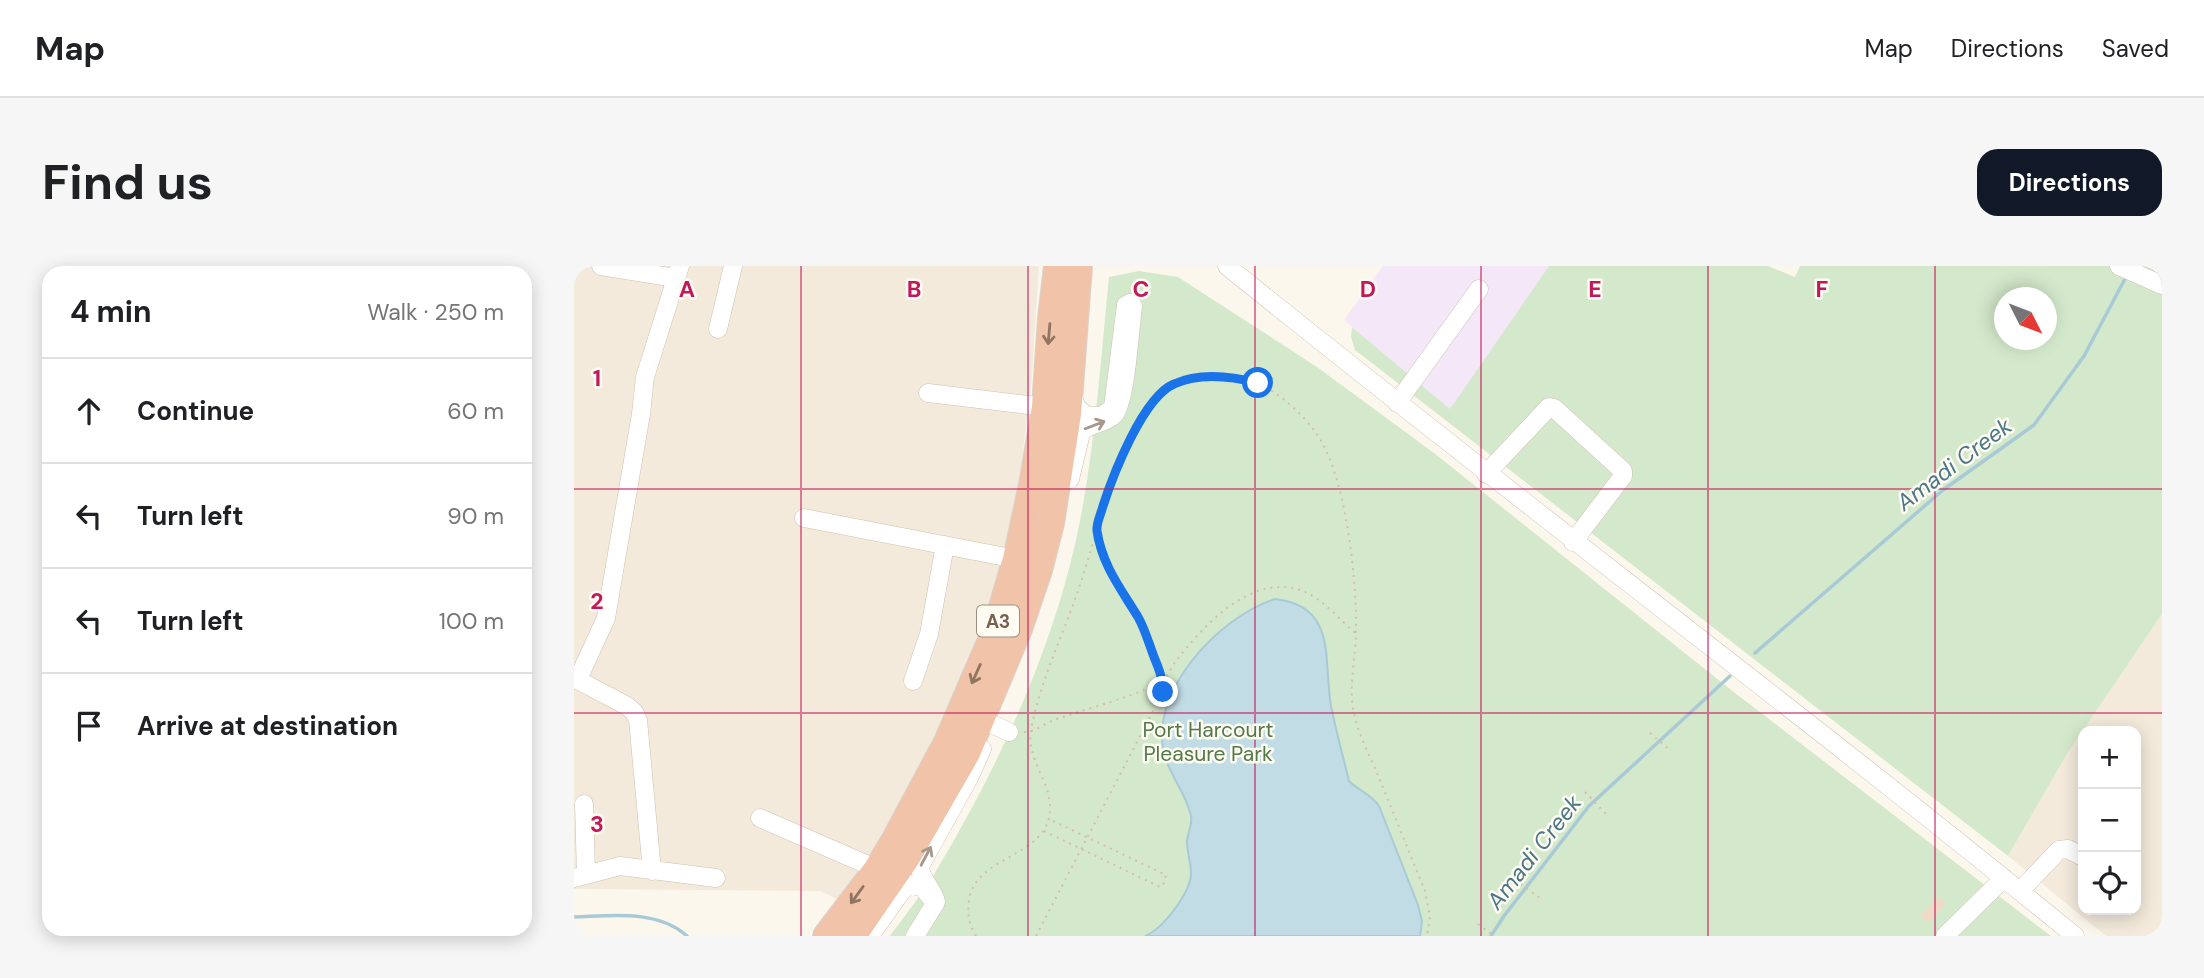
<!DOCTYPE html>
<meta charset="utf-8">
<style>
body{margin:0;font-family:"DM Sans",sans-serif;background:#f6f6f6;color:#202124}
.controls{position:absolute;right:21px;bottom:21px;display:grid;overflow:hidden;border-radius:14px;box-shadow:0 4px 18px #0003}
.controls button{width:63px;height:63px;display:grid;place-items:center;padding:0;border:0;border-bottom:2px solid #e0e0e0;background:#fff;color:#202124;font:35px sans-serif}
.compass{position:absolute;left:1420px;top:21px;width:63px;height:63px;border-radius:50%;background:#fff;box-shadow:0 4px 18px #0003;rotate:132deg}
.stop{position:absolute;width:21px;height:21px;margin:-16px;border:5px solid #1a73e8;border-radius:50%;background:#fff}
.stop.end{background:#1a73e8;border-color:#fff;box-shadow:0 2px 7px #0008}
.list{margin:0;padding:0;list-style:none}
h2{display:flex;justify-content:space-between;align-items:center;height:91px;margin:0;padding:0 28px;font-size:30px}
h2 small{font-size:23px;font-weight:400;color:#757577}
.list li{display:grid;grid-template-columns:46px 1fr auto;gap:21px;align-items:center;box-sizing:border-box;height:105px;padding:0 28px;border-top:2px solid #e0e0e0}
.list b{display:block;font-size:26px;white-space:nowrap}
.list em{font-size:23px;font-style:normal;color:#757577}
.icon{flex:none;width:38px;height:38px;fill:none;stroke:currentColor;stroke-width:2;stroke-linecap:round;stroke-linejoin:round}
.map{position:relative;flex:none;width:1588px;height:670px;overflow:hidden;border-radius:21px}
header{display:flex;align-items:center;gap:42px;box-sizing:border-box;height:98px;padding:0 35px;background:#fff;border-bottom:2px solid #e0e0e0}
header strong{font-size:33px}
nav{display:flex;gap:38px;margin-inline-start:auto;font-size:24px}
.intro{display:flex;align-items:center;justify-content:space-between;box-sizing:border-box;height:168px;padding:0 42px}
h1{margin:0;font-size:49px}
.button{padding:18px 32px;border-radius:21px;background:#111827;color:#fff;font-size:24px;font-weight:700}
main{display:flex;gap:42px;padding:0 42px}
aside{flex:1;background:#fff;border-radius:21px;box-shadow:0 4px 18px #0003}
.map>svg:first-child{display:block}
.residential{fill:#f3eadb;fill-rule:evenodd}
.education{fill:#f4e8f8}
.green{fill:#d4e9cb;fill-rule:evenodd}
.water{fill:#c1dce5;stroke:#a8cad6;stroke-width:2}
.lines{fill:none;stroke-linecap:round;stroke-linejoin:round}
.stream{stroke:#a8cad6;stroke-width:3.5}
.building{fill:#efdac5}
.minor-casing{stroke:#cec1b2;stroke-width:19}
.highway-casing{stroke:#d9d3ce;stroke-width:28}
.path{stroke:#d5bea8;stroke-width:2;stroke-dasharray:2 5;stroke-linecap:butt}
.minor{stroke:#fff;stroke-width:18}
.highway{stroke:#f1c3a8;stroke-width:26}
.oneway{stroke:#8f7562}
.oneway2{stroke:#a6988d}
.route{stroke:#1a73e8;stroke-width:9}
.grid{fill:none;stroke:#c2185b;stroke-width:2;stroke-opacity:0.55}
.labels{text-anchor:middle;stroke-width:5;stroke-linejoin:round;paint-order:stroke}
.shield{fill:#fefbf3;stroke:#9f8f81;stroke-width:2}
.shield-label{font-size:19px;font-weight:bold;fill:#766150}
.park-label{font-size:21px;fill:#527a48;stroke:#fefbf3}
.water-label{font-size:23px;font-style:italic;fill:#4b7787;stroke:#fefbf3}
.grid-label{font-size:23px;text-anchor:middle;font-weight:bold;fill:#c2185b;stroke:#fefbf3;stroke-width:5;stroke-linejoin:round;paint-order:stroke}
</style>
<header>
<strong>Map</strong>
<nav><a>Map</a><a>Directions</a><a>Saved</a></nav>
</header>
<div class="intro"><h1>Find us</h1><a class="button">Directions</a></div>
<main>
<aside>
<h2>4 min<small>Walk · 250 m</small></h2>
<ul class="list">
<li><svg class="icon" aria-label="ahead" viewBox="0 0 24 24"><path d="M12 20V5M6 11l6-6 6 6"/></svg><div><b>Continue</b></div><em>60 m</em></li>
<li><svg class="icon" aria-label="left" viewBox="0 0 24 24"><path d="M17 20v-9H6M10 6l-5 5 5 5"/></svg><div><b>Turn left</b></div><em>90 m</em></li>
<li><svg class="icon" aria-label="left" viewBox="0 0 24 24"><path d="M17 20v-9H6M10 6l-5 5 5 5"/></svg><div><b>Turn left</b></div><em>100 m</em></li>
<li><svg class="icon" aria-label="arrive" viewBox="0 0 24 24"><path d="M6 21V4h12l-3 4 3 4H6"/></svg><div><b>Arrive at destination</b></div></li>
</ul>
</aside>
<div class="map">
<svg width="1588" height="670" viewBox="0 0 1588 670">
<rect width="100%" height="100%" fill="#fcf7ec"/>
<!-- residential -->
<path class="residential" d="M0 0H465L457 124 441 246 415 341 368 454 326 540 267 635 246 625 0 623Z
M1588 348V670H1532L1434 590 1493 488ZM1509 465H1562V644H1509Z"/>
<!-- education -->
<path class="education" d="M809 0H975L876 144 770 54Z"/>
<!-- green -->
<path class="green" d="M975 0H1194L1221 11 1226 0H1588V348L1493 488 1434 590 781 84 777 71 778 61 876 143ZM1430 32H1472V74H1430Z
M565 5 604 11 743 101 860 187 1156 423 1477 670H316C332 648 349 627 362 605 423 503 476 390 502 274 521 187 526 98 535 11Z"/>
<!-- water -->
<path class="water" d="M701 333C764 340 749 394 757 440 762 465 769 490 775 515 785 525 797 528 805 540L844 639 848 655 846 670H571C589 663 616 627 617 608 617 597 613 586 613 576 613 567 619 559 617 550 613 529 597 511 591 491 572 427 645 351 701 333Z"/>
<g class="lines">
<!-- stream -->
<path class="stream" d="M1181 387 1369 224 1460 159 1510 90 1552 11
M0 651C37 650 83 643 113 670
M917 670 930 650 1015 540 1156 410"/>
</g>
<!-- building -->
<path class="building" d="M1365 631 1372 638 1354 657 1346 649Z"/>
<g class="lines">
<!-- minor casing -->
<g class="minor-casing">
<path id="minor" d="M27 0 102 12
M653 0C933 227 1222 442 1501 670
M1545 0 1588 19
M144 63 159 0
M354 127 471 141
M823 137 905 23
M912 208 975 141 980 142 1049 205V210L999 276
M496 213 507 167C515 156 530 159 540 149 552 137 556 61 559 40L556 37 552 39 539 142 527 150H512L502 140 498 128
M230 252 442 293
M0 412 53 440 60 446 64 454 78 605
M4 413 32 352 67 148 71 111 106 0
M339 415 355 368 371 279
M407 453 435 466
M10 538 12 609
M186 552 303 603
M0 612 46 600 142 612
M1446 625 1485 584 1494 583 1509 591
M296 670 327 626 336 618 349 622 356 631
M341 670 362 636C359 622 346 614 346 600L395 512 408 483
M1371 670 1430 612"/>
</g>
<!-- highway casing -->
<g class="highway-casing">
<path id="highway" d="M252 670 303 603 320 575 373 476 422 362 442 293 458 219 471 141 477 52 483 0
M279 670 332 593 393 487 445 363 465 304 477 257 494 148 505 0"/>
</g>
<!-- path -->
<path class="path" d="M450 466C461 466 470 458 480 454 501 446 578 426 590 413 595 408 598 400 602 395 629 360 676 308 726 324 746 330 765 353 781 367
M1076 467 1097 485
M1011 526 1032 548
M470 565 586 621 589 619 592 609 477 554
M941 614 966 632
M904 658 920 670
M402 670C395 658 393 648 395 634 402 588 475 592 476 543 477 515 452 493 457 464 466 416 488 371 504 325 523 268 535 211 566 158 573 146 580 131 592 122 612 107 661 106 684 117 705 127 729 148 742 167 772 208 783 314 782 365 782 391 774 421 780 447 784 468 795 488 803 507 819 546 835 586 851 625L856 650 853 670
M462 670 589 426V414L565 353 543 321 529 287 522 262"/>
<!-- minor -->
<use href="#minor" class="minor"/>
<!-- highway -->
<use href="#highway" class="highway"/>
</g>
<!-- one-way arrows -->
<defs><path id="oneway-shaft" d="M-6 0H5M1.5-3L5.5 0L1.5 3" fill="none" stroke-width="1.6" stroke-linecap="round" stroke-linejoin="round" transform="scale(1.75)"/></defs>
<g class="oneway">
<use href="#oneway-shaft" transform="translate(475 68) rotate(95)"/>
<use href="#oneway-shaft" transform="translate(402 408) rotate(114)"/>
<use href="#oneway-shaft" transform="translate(283 629) rotate(126)"/>
</g>
<g class="oneway2">
<use href="#oneway-shaft" transform="translate(521 159) rotate(-21)"/>
<use href="#oneway-shaft" transform="translate(352 590) rotate(-62)"/>
</g>
<g class="lines">
<!-- route -->
<path class="route" d="M589 426C589 413 585 403 580 391 575 378 571 363 564 351 547 323 528 299 523 265 522 257 527 248 529 240 539 209 569 131 600 118 626 106 657 110 684 117"/>
</g>
<!-- grid -->
<path class="grid" d="M227 0V670M454 0V670M681 0V670M907 0V670M1134 0V670M1361 0V670M0 223H1588M0 447H1588"/>
<g class="labels">
<!-- shield labels -->
<rect class="shield" x="403" y="339.5" width="42" height="31" rx="5"/>
<g class="shield-label">
<text x="424" y="362">A3</text>
</g>
<!-- park labels -->
<g class="park-label">
<text x="634" y="471">Port Harcourt<tspan x="634" dy="24">Pleasure Park</tspan></text>
</g>
<!-- water labels -->
<g class="water-label">
<text transform="translate(1380 198) rotate(-37)" y="8">Amadi Creek</text>
<text transform="translate(960 586) rotate(-52)" y="8">Amadi Creek</text>
</g>
</g>
<g class="grid-label">
<text x="113" y="31">A</text>
<text x="340" y="31">B</text>
<text x="567" y="31">C</text>
<text x="794" y="31">D</text>
<text x="1021" y="31">E</text>
<text x="1248" y="31">F</text>
<text x="23" y="120">1</text>
<text x="23" y="343">2</text>
<text x="23" y="566">3</text>
</g>
</svg>
<div class="controls">
<button>+</button>
<button>−</button>
<button><svg class="icon" aria-label="locate" viewBox="0 0 24 24"><circle cx="12" cy="12" r="6"/><path d="M12 2v4M12 18v4M2 12h4M18 12h4"/></svg></button>
</div>
<svg class="compass" viewBox="-18 -18 36 36"><path d="M0-13l5 13h-10z" fill="#e53935"/><path d="M0 13l5-13h-10z" fill="#757577"/></svg>
<div class="stop" style="left:684px;top:117px"></div>
<div class="stop end" style="left:589px;top:426px"></div>
</div>
</main>
